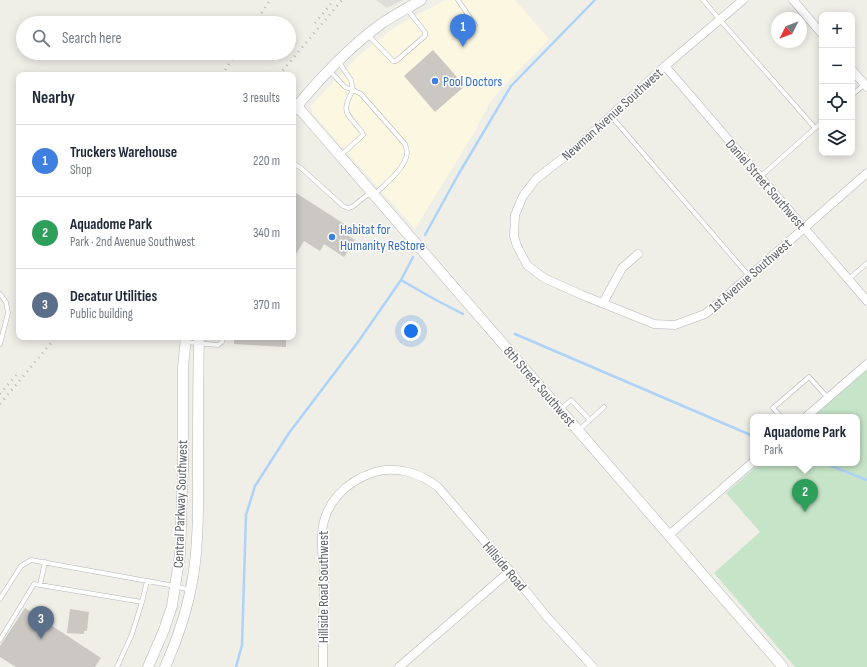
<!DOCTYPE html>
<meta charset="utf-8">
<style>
body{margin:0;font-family:"Sofia Sans Condensed",sans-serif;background:#f2f2f3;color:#1f2937}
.controls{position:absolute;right:12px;top:12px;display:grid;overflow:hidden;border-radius:8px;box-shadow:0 2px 10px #0003}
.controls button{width:36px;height:36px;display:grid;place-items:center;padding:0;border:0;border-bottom:1px solid #e0e1e3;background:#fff;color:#1f2937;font:20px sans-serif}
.compass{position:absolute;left:771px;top:12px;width:36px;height:36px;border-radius:50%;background:#fff;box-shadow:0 2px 10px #0003;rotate:228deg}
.you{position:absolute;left:411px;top:331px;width:14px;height:14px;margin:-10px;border:3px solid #fff;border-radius:50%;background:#1a73e8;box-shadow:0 0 0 6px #1a73e833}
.badge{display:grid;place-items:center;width:26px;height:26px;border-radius:50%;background:#b45309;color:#fff;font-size:13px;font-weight:700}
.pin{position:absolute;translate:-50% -33px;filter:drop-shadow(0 1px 2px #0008)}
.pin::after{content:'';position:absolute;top:21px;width:14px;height:12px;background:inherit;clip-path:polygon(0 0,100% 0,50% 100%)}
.popup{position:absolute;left:750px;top:414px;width:110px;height:52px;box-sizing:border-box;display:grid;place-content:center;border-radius:8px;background:#fff;filter:drop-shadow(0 1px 3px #0005);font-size:13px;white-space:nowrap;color:#747a83}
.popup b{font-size:15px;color:#1f2937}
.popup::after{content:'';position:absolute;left:50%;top:100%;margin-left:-8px;border:8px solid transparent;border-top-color:#fff}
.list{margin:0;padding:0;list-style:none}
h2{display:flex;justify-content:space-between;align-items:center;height:52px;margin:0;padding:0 16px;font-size:17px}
h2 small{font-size:13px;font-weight:400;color:#747a83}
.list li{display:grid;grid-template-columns:26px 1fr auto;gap:12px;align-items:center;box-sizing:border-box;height:72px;padding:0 16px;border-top:1px solid #e0e1e3}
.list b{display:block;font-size:15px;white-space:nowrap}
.list p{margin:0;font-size:13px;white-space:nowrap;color:#747a83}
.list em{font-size:13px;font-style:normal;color:#747a83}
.icon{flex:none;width:22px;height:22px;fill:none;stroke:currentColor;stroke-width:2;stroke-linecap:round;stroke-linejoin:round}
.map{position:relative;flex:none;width:867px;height:667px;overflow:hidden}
.search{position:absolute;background:#fff;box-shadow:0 2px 10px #0003;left:16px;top:16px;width:280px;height:44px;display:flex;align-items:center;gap:10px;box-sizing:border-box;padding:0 14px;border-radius:22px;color:#747a83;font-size:15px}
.panel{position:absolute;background:#fff;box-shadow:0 2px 10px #0003;left:16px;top:72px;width:280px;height:268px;border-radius:8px}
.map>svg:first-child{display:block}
.commercial{fill:#fbf7e0}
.industrial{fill:#deddd9}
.green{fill:#c6e5c8}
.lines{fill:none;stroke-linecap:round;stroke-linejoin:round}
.stream{stroke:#aed3f8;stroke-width:2.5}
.building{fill:#cbc8c4}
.service-casing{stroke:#b4b6ba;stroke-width:5}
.minor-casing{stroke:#b4b6ba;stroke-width:9}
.tertiary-casing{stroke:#b4b6ba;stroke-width:11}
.service{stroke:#fff;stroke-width:4}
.minor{stroke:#fff;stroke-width:8}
.tertiary{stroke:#fff;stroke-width:10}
.rail{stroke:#b5b5b6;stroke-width:2.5;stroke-dasharray:1 5;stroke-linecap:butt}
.shop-dot{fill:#3f7fe0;stroke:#fff;stroke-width:1.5}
.labels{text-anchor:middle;stroke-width:3;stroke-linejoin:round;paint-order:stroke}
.shop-label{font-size:14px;fill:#366cbe;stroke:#fff;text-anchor:start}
.street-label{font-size:14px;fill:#5e6166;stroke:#fff}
</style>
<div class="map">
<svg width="867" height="667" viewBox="0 0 867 667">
<rect width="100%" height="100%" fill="#efeee7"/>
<!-- commercial -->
<path class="commercial" d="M445 0H515L549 39 512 77 490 102 474 133 415 229 312 113 311 106 358 56 395 27Z"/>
<!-- industrial -->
<path class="industrial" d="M376 0H403L387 8Z"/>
<!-- green -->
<path class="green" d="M867 370V667H795L714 573 760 532 726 493 760 463H857V417H813Z"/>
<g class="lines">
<!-- stream -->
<path class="stream" d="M425 235 458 175 511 86 595 0
M401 280 436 300 463 314
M515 334 753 436
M824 463 867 480
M236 667 242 645 246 515 255 486 289 433 358 342 401 280 413 257"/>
</g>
<!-- building -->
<path class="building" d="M433 50 465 86 435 112 404 76Z
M293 191 349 227 344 233 355 240 344 257 324 244 320 251 304 241 293 259Z
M234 337H286V347L234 344Z
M25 608 101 658 95 667H16L0 657V646Z
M70 609 89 612 87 631H84V634L67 633Z"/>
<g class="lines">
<!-- service casing -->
<g class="service-casing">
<path id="service" d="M458 0 475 25
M703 0 720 20 815 128
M368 35 393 61H396L425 36V32L407 9
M329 70 345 87 353 90 351 80 338 61
M852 95 865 84
M611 116 749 276
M340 156 363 135 362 132C347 113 340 113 353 90L361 94 405 144C406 147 407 150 407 153 406 168 384 185 374 195
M293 163 301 168 343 206 348 208 352 207 371 192
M760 177 822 122
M849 279 867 263
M0 294 6 302 8 313 0 344
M186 342 218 345 222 342 223 337
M561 409 571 400 590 420
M781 417 773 408 809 377 828 398
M579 430 604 407
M40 585 45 562
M0 599 21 566 31 560 175 586 190 590
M0 640 34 584 142 602
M117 667 132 634 142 602 147 581"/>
</g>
<!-- minor casing -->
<g class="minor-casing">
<path id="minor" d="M743 0 665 66 576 148 536 179 523 196 515 215 514 236 517 246 527 265 544 278 582 295 654 324 675 325 705 314 722 300 867 173
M793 0 822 34
M665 66 867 301
M852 70 867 87
M603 303 622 268 638 254
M806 417 867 364
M669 535 753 462
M323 667C323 654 323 640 323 627 323 611 324 595 324 578 324 564 321 550 322 535 323 504 346 481 375 472 397 466 420 473 438 487L510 571 547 617 593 667
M399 667 510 571"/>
</g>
<!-- tertiary casing -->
<g class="tertiary-casing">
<path id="tertiary" d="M297 106 783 667
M293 111C319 79 348 48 381 24 394 15 408 8 421 0
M148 667 164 630 172 606 180 554 183 469V367L186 337
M165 667C178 638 188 608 193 577 199 540 198 502 198 465 198 422 198 380 199 337"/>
</g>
<!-- service -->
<use href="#service" class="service"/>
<!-- minor -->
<use href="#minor" class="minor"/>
<!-- tertiary -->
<use href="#tertiary" class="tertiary"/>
<!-- rail -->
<path class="rail" d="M255 23 270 0
M315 23 334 0
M222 75 236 53
M279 75 342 0
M0 394 18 373
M0 404 56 337"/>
</g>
<!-- markers -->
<g class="shop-dot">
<circle cx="435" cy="81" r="4"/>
<circle cx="332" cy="237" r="4"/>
</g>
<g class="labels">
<!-- shop labels -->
<g class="shop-label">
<text x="443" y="86">Pool Doctors</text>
<text x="340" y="234">Habitat for<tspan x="340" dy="16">Humanity ReStore</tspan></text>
</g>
<!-- street labels -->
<g class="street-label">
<text transform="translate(612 114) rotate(-42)" y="5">Newman Avenue Southwest</text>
<text transform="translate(766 184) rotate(49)" y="5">Daniel Street Southwest</text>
<text transform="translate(750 275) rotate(-41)" y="5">1st Avenue Southwest</text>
<text transform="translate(540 386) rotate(49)" y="5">8th Street Southwest</text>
<text transform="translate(180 504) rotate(-88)" y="5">Central Parkway Southwest</text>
<text transform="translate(505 566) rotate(50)" y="5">Hillside Road</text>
<text transform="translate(323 587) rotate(-90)" y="5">Hillside Road Southwest</text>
</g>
</g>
</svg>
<div class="controls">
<button>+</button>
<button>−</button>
<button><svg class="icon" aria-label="locate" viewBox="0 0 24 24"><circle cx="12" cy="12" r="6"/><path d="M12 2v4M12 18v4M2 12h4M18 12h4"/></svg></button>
<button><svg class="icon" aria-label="layers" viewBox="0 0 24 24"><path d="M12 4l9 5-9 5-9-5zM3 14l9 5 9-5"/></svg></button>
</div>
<svg class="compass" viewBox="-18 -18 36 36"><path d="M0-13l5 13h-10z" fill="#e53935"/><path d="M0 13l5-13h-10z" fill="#747a83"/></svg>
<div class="you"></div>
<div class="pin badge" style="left:463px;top:47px;background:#3f7fe0">1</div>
<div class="pin badge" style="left:805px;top:512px;background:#2e9e5b">2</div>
<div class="popup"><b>Aquadome Park</b>Park</div>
<div class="pin badge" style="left:41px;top:639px;background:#5c6f8a">3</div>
<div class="search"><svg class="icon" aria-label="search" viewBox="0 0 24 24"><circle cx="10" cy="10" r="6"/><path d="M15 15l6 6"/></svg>Search here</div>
<section class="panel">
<h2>Nearby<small>3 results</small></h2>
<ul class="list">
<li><span class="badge" style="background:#3f7fe0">1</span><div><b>Truckers Warehouse</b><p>Shop</p></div><em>220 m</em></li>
<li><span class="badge" style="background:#2e9e5b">2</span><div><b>Aquadome Park</b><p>Park · 2nd Avenue Southwest</p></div><em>340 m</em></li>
<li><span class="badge" style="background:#5c6f8a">3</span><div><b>Decatur Utilities</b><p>Public building</p></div><em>370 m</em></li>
</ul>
</section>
</div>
